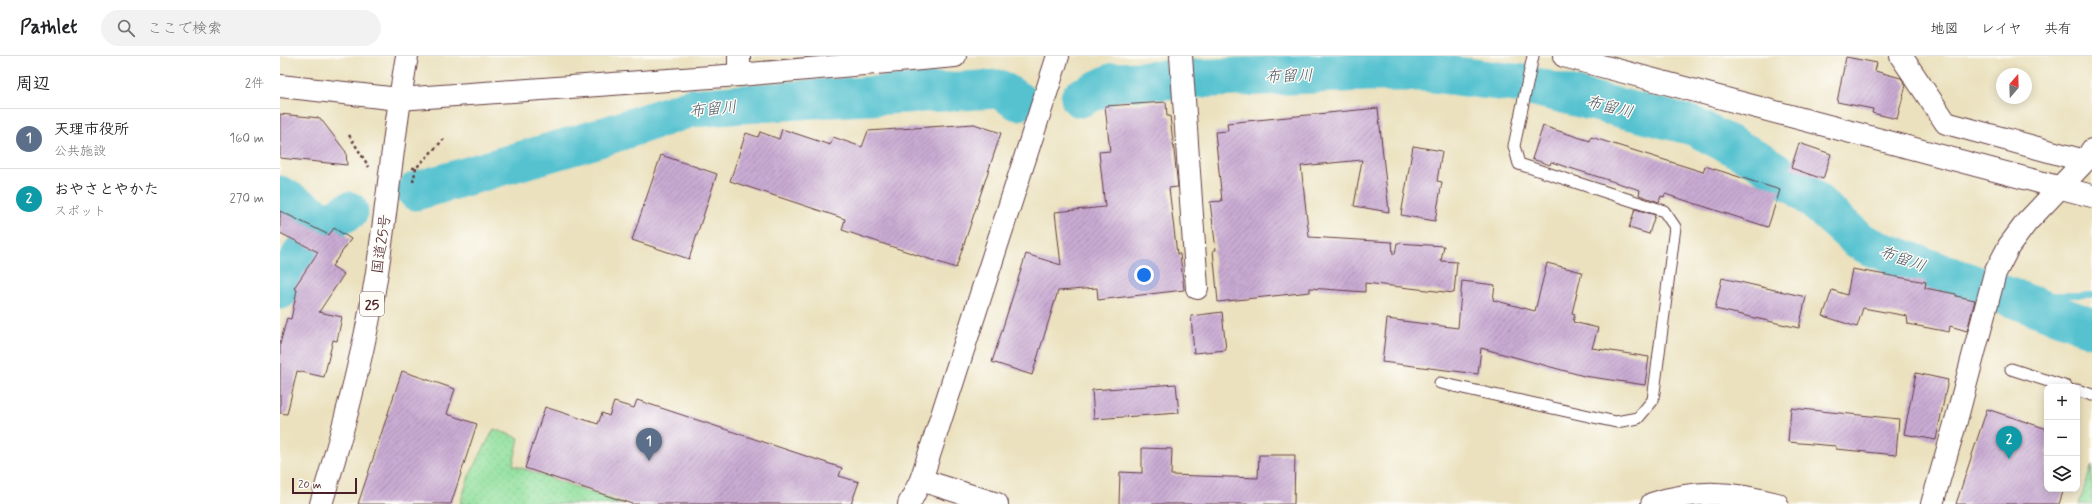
<!DOCTYPE html>
<html lang="ja">
<meta charset="utf-8">
<style>
body{margin:0;font-family:Mynerve,"Klee One",sans-serif;background:#f2f2f2;color:#202124}
.controls{position:absolute;right:12px;bottom:12px;display:grid;overflow:hidden;border-radius:8px;box-shadow:0 2px 10px #0003}
.controls button{width:36px;height:36px;display:grid;place-items:center;padding:0;border:0;border-bottom:1px solid #e0e0e0;background:#fff;color:#202124;font:20px sans-serif}
.compass{position:absolute;left:1716px;top:12px;width:36px;height:36px;border-radius:50%;background:#fff;box-shadow:0 2px 10px #0003;rotate:19deg}
.scale{position:absolute;left:12px;bottom:10px;width:65px;box-sizing:border-box;padding-left:4px;border:2px solid #4a1f2b;border-top:0;font-size:11px;line-height:14px;white-space:nowrap;color:#4a1f2b;-webkit-text-stroke:3px #fdfcf7;paint-order:stroke}
.you{position:absolute;left:864px;top:219px;width:14px;height:14px;margin:-10px;border:3px solid #fff;border-radius:50%;background:#1a73e8;box-shadow:0 0 0 6px #1a73e833}
.badge{display:grid;place-items:center;width:26px;height:26px;border-radius:50%;background:#111827;color:#fff;font-size:13px;font-weight:700}
.pin{position:absolute;translate:-50% -33px;filter:drop-shadow(0 1px 2px #0008)}
.pin::after{content:'';position:absolute;top:21px;width:14px;height:12px;background:inherit;clip-path:polygon(0 0,100% 0,50% 100%)}
.list{margin:0;padding:0;list-style:none}
h2{display:flex;justify-content:space-between;align-items:center;height:52px;margin:0;padding:0 16px;font-size:17px}
h2 small{font-size:13px;font-weight:400;color:#757577}
.list li{display:grid;grid-template-columns:26px 1fr auto;gap:12px;align-items:center;box-sizing:border-box;height:60px;padding:0 16px;border-top:1px solid #e0e0e0}
.list b{display:block;font-size:15px;white-space:nowrap}
.list p{margin:0;font-size:13px;white-space:nowrap;color:#757577}
.list em{font-size:13px;font-style:normal;color:#757577}
.icon{flex:none;width:22px;height:22px;fill:none;stroke:currentColor;stroke-width:2;stroke-linecap:round;stroke-linejoin:round}
.map{position:relative;flex:none;width:1812px;height:448px;overflow:hidden}
header{display:flex;align-items:center;gap:24px;box-sizing:border-box;height:56px;padding:0 20px;background:#fff;border-bottom:1px solid #e0e0e0}
header strong{font-size:19px}
nav{display:flex;gap:22px;margin-inline-start:auto;font-size:14px}
.search{width:280px;height:36px;background:#f2f2f2;display:flex;align-items:center;gap:10px;box-sizing:border-box;padding:0 14px;border-radius:22px;color:#757577;font-size:15px}
main{display:flex}
aside{flex:1;background:#fff}
.map>svg:first-child{display:block}
.park{fill:url(#park-dots);stroke:#6e8064}
.lines{fill:none;stroke-linecap:round;stroke-linejoin:round}
.stream{stroke:#56c2d0;stroke-width:6}
.river{stroke:#56c2d0;stroke-width:39}
.building{fill:url(#building-hatch)}
.service-casing{stroke:#623c41;stroke-width:13}
.minor-casing{stroke:#623c41;stroke-width:24}
.tertiary-casing{stroke:#623c41;stroke-width:24}
.trunk-casing{stroke:#623c41;stroke-width:24}
.path{stroke:#623c41;stroke-width:2.5;stroke-dasharray:3 3;stroke-linecap:butt}
.service{stroke:#fff;stroke-width:11}
.minor{stroke:#fff;stroke-width:22}
.tertiary{stroke:#fff;stroke-width:22}
.trunk{stroke:#fff;stroke-width:22}
.labels{text-anchor:middle;stroke-width:3;stroke-linejoin:round;paint-order:stroke}
.shield{fill:#fdfcf7;stroke:#806168;stroke-width:1}
.shield-label{font-size:14px;font-weight:bold;fill:#4a1f2b}
.street-label{font-size:15px;fill:#4a1f2b;stroke:#fdfcf7}
.water-label{font-size:16px;font-style:italic;fill:#4e5865;stroke:#fdfcf7}
</style>
<header>
<strong>Pathlet</strong>
<div class="search"><svg class="icon" aria-label="search" viewBox="0 0 24 24"><circle cx="10" cy="10" r="6"/><path d="M15 15l6 6"/></svg>ここで検索</div>
<nav><a>地図</a><a>レイヤ</a><a>共有</a></nav>
</header>
<main>
<aside>
<h2>周辺<small>2件</small></h2>
<ul class="list">
<li><span class="badge" style="background:#5c6f8a">1</span><div><b>天理市役所</b><p>公共施設</p></div><em>160 m</em></li>
<li><span class="badge" style="background:#0f9aa8">2</span><div><b>おやさとやかた</b><p>スポット</p></div><em>270 m</em></li>
</ul>
</aside>
<div class="map">
<svg width="1812" height="448" viewBox="0 0 1812 448">
<defs>
<pattern id="park-dots" width="8" height="8" patternUnits="userSpaceOnUse"><rect width="8" height="8" fill="#92e09e"/><path d="M2 2h.1M6 6h.1" fill="none" stroke="#7fc088" stroke-width="1.8" stroke-linecap="round"/></pattern>
<pattern id="building-hatch" width="6" height="6" patternUnits="userSpaceOnUse"><rect width="6" height="6" fill="#c9abd3"/><path d="M-1 1l2-2M0 6l6-6M5 7l2-2" fill="none" stroke="#a58bab"/></pattern>
</defs>
<rect width="100%" height="100%" fill="#fdfcf7"/>
<filter id="ink" filterUnits="userSpaceOnUse"><feTurbulence type="fractalNoise" baseFrequency=".025" numOctaves="2"/><feDisplacementMap in="SourceGraphic" scale="8" xChannelSelector="R" yChannelSelector="G"/><feConvolveMatrix kernelMatrix="1 2 1 2 8 2 1 2 1" color-interpolation-filters="sRGB"/></filter>
<filter id="wash" filterUnits="userSpaceOnUse"><feTurbulence type="fractalNoise" baseFrequency=".012" numOctaves="4" result="noise"/><feDisplacementMap in="SourceGraphic" scale="16" xChannelSelector="R" yChannelSelector="G"/><feGaussianBlur stdDeviation="0.9" result="paint"/><feColorMatrix in="noise" values="0 0 0 0 0 0 0 0 0 0 0 0 0 0 0 0 0 1.4 0 .05"/><feComposite in="paint" operator="in"/></filter>
<g filter="url(#wash)">
<rect width="100%" height="100%" fill="#ebe1be"/>
<!-- park -->
<path class="park" d="M214 373 239 382 233 409 344 448H180L189 420Z
M1812 409V448H1799Z"/>
<g class="lines">
<!-- stream -->
<path class="stream" d="M1738 243 1770 239H1812"/>
<!-- river -->
<path class="river" d="M800 42 834 26 1087 16H1142L1243 28 1413 70 1479 104 1519 131 1577 183 1589 190C1663 218 1738 243 1812 272
M136 135 313 84 411 52 533 43 719 33 738 45
M0 139 47 167
M0 234 33 180 47 167 69 155"/>
</g>
<g id="blocks">
<!-- building -->
<path class="building" d="M1566 1 1597 7 1595 15 1621 22 1626 29 1617 63 1592 57 1593 53 1557 46Z
M886 46 887 60H890L898 131 889 132 897 198H900L904 234 818 244 817 232 778 235 752 319 712 306 746 198 781 209 775 156 825 151 819 96 830 95 825 50Z
M1098 52 1109 156 1074 150 1082 104 1021 110 1029 181 1112 186 1113 198H1115L1117 187 1164 190 1161 205 1177 206 1174 237 1085 227V236L1030 232V236L938 246 933 194H936L930 146 942 145 935 76 948 75 947 67Z
M0 58 40 62 66 96 67 109 0 102Z
M694 68 721 77 676 212 562 174 565 163 450 125 466 77 478 81 480 76 499 83 502 73 550 89 553 81 582 91 588 75Z
M1263 70 1310 85 1311 81 1423 116 1425 110 1500 134 1488 171 1385 138 1384 141 1381 140 1379 146 1359 139 1360 134 1271 106 1270 109 1252 103Z
M1519 87 1551 98 1543 123 1511 112Z
M1133 90 1162 95 1157 125 1162 126 1155 165 1121 159Z
M381 99 437 118 409 203 352 184Z
M1355 153 1375 159 1369 178 1349 172Z
M0 155 49 179 54 172 71 183 52 210 64 218 39 256 62 261 57 285 53 284 44 321 17 315 7 358 0 357V288L7 262 11 263 17 234 14 232 38 196 0 177Z
M1267 207 1302 216 1292 257 1295 258 1293 266 1318 272 1312 292 1369 301 1365 329 1304 320 1201 292 1198 318 1102 306 1107 263 1178 272 1182 225 1215 229 1213 244 1255 255Z
M1572 213 1646 226 1645 232 1676 238V240L1695 244 1687 275 1670 270 1669 276 1628 268 1627 260 1583 252 1577 271 1543 260 1552 234 1567 239Z
M1442 222 1526 241 1519 272 1435 253Z
M942 256 946 294 914 297 911 260Z
M122 315 175 333 167 358 197 368 171 448H78Z
M1636 317 1668 324 1656 384 1624 378Z
M896 328 899 357 814 363 812 334Z
M357 344 562 412 559 420 579 426 571 448H352L245 412 265 351 318 368 322 357 329 360 334 346 354 352Z
M1511 352 1619 363 1616 399 1556 393V390L1508 386Z
M1707 353 1767 373V433H1784L1779 448H1676Z
M862 392 892 393 891 419 978 422 979 399H1015L1014 448H839L840 416 862 417Z"/>
</g>
</g>
<g filter="url(#ink)">
<use href="#blocks" fill-opacity="0" stroke="#623c41" stroke-width="1"/>
<g class="lines">
<!-- service casing -->
<g class="service-casing">
<path id="service" d="M1731 313 1787 331
M1160 327 1336 366 1358 362 1373 344 1395 171 1384 155 1239 108 1234 90 1253 0
M1797 334 1812 339"/>
</g>
<!-- minor casing -->
<g class="minor-casing">
<path id="minor" d="M459 0V19
M901 0 917 232
M1621 0 1666 67 1805 105
M641 424 717 448
M1372 448C1417 433 1452 436 1497 448
M1652 448 1676 365 1715 217 1729 190 1746 167 1805 105 1812 94"/>
</g>
<!-- tertiary casing -->
<g class="tertiary-casing">
<path id="tertiary" d="M1284 0 1812 140
M119 43 459 19 675 0
M629 448 641 424 778 0"/>
</g>
<!-- trunk casing -->
<g class="trunk-casing">
<path id="trunk" d="M0 30 119 43
M41 448C64 372 85 295 97 216 108 144 114 72 127 0"/>
</g>
<!-- path -->
<path class="path" d="M69 79 89 111
M132 112H136L164 83
M133 126 136 112"/>
<!-- service -->
<use href="#service" class="service"/>
<!-- minor -->
<use href="#minor" class="minor"/>
<!-- tertiary -->
<use href="#tertiary" class="tertiary"/>
<!-- trunk -->
<use href="#trunk" class="trunk"/>
</g>
</g>
<g class="labels">
<!-- shield labels -->
<rect class="shield" x="80" y="236" width="24" height="24" rx="3"/>
<g class="shield-label">
<text x="92" y="253">25</text>
</g>
<!-- street labels -->
<g class="street-label">
<text transform="translate(101 188) rotate(-82)" y="5">国道25号</text>
</g>
<!-- water labels -->
<g class="water-label">
<text transform="translate(1009 19) rotate(-2)" y="6">布留川</text>
<text transform="translate(1330 50) rotate(14)" y="6">布留川</text>
<text transform="translate(433 52) rotate(-6)" y="6">布留川</text>
<text transform="translate(1623 202) rotate(20)" y="6">布留川</text>
</g>
</g>
</svg>
<div class="controls">
<button>+</button>
<button>−</button>
<button><svg class="icon" aria-label="layers" viewBox="0 0 24 24"><path d="M12 4l9 5-9 5-9-5zM3 14l9 5 9-5"/></svg></button>
</div>
<svg class="compass" viewBox="-18 -18 36 36"><path d="M0-13l5 13h-10z" fill="#e53935"/><path d="M0 13l5-13h-10z" fill="#757577"/></svg>
<div class="scale">20 m</div>
<div class="you"></div>
<div class="pin badge" style="left:369px;top:405px;background:#5c6f8a">1</div>
<div class="pin badge" style="left:1729px;top:403px;background:#0f9aa8">2</div>
</div>
</main>
